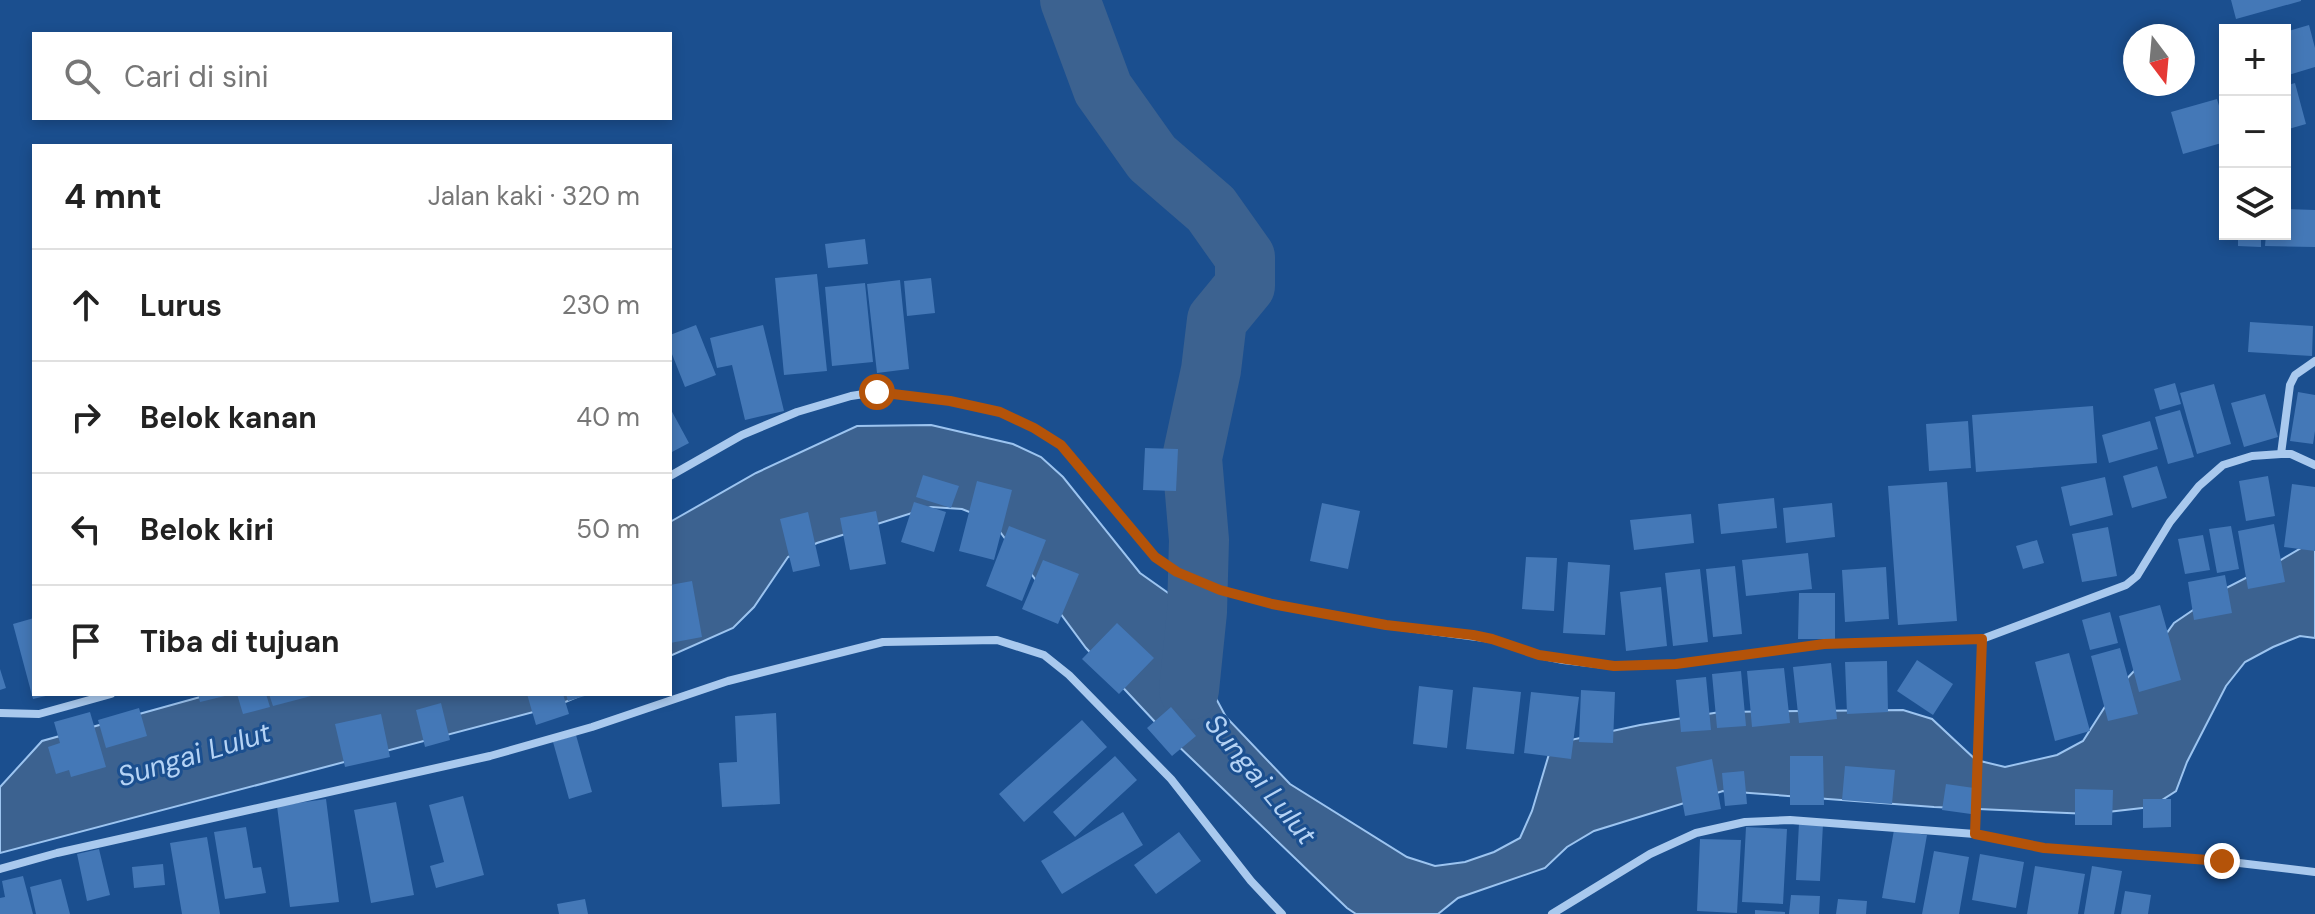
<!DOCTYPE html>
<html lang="id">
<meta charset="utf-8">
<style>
body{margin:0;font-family:"DM Sans",sans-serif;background:#f6f6f6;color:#222}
.controls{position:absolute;right:24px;top:24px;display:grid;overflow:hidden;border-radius:0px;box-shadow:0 4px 12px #0003}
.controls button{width:72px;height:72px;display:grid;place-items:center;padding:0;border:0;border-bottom:2px solid #e0e0e0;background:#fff;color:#222;font:40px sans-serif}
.compass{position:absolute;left:2123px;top:24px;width:72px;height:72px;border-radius:50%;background:#fff;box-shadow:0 4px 12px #0003;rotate:164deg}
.stop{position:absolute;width:24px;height:24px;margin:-18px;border:6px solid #b45309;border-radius:50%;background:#fff}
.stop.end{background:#b45309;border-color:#fff;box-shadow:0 2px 8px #0008}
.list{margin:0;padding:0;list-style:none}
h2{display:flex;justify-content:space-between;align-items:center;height:104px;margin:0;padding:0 32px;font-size:34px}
h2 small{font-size:26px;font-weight:400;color:#767676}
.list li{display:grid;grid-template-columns:52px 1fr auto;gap:24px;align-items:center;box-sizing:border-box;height:112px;padding:0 32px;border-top:2px solid #e0e0e0}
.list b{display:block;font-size:30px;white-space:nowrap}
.list em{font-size:26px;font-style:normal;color:#767676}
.icon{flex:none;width:44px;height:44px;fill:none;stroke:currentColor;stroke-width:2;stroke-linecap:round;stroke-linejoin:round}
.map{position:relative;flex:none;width:2315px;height:914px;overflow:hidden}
.search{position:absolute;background:#fff;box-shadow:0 4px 12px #0003;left:32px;top:32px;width:640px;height:88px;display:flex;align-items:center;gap:20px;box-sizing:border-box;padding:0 28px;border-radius:0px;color:#767676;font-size:30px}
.panel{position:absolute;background:#fff;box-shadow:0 4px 12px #0003;left:32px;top:144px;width:640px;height:552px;border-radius:0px}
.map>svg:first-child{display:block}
.water{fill:#3c6290;stroke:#9cc4f0;stroke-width:2}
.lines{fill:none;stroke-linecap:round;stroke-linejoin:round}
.river{stroke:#3c6290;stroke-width:60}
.building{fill:#4478b7}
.minor{stroke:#a9c9ee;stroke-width:8}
.route{stroke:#b45309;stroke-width:10}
.labels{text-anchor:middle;stroke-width:6;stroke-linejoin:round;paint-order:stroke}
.water-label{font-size:28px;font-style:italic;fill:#b5d3f5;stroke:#1b4f8f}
</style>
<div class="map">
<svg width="2315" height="914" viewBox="0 0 2315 914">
<rect width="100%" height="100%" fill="#1b4f8f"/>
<!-- water -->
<path class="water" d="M931 425 1013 444 1041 457 1063 477 1140 573 1212 624 1205 678 1226 717 1290 784 1407 857 1435 866 1465 862 1494 852 1520 838 1532 811 1552 744 1640 725 1720 712 1903 710 1932 719 1976 760 2005 767 2057 755 2083 741 2115 691 2156 648 2174 623 2224 589 2279 561 2306 545 2315 523V638L2300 636 2273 647 2245 662 2226 686 2187 762 2176 791 2151 807 2090 814 1934 807 1723 791 1594 831 1567 847 1545 868 1458 898 1438 914H1356L1347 908 1170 738 1086 648 992 521 962 509 931 507 817 543 788 557 754 607 733 628 670 656V522L756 473 857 426Z
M211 694H584L556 706 0 853V787L42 741Z"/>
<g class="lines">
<!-- river -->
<path class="river" d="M1070 0 1103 89 1152 158 1211 209 1245 257V286L1217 320 1211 370 1192 458 1199 540 1197 612 1189 690"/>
</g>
<!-- building -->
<path class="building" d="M2231 0H2301V1L2236 19Z
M2309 25 2315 48V67L2285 76V32Z
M2295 83 2306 124 2285 130V86Z
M2217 99 2225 126V142L2183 154 2171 112Z
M2285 209 2315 210V247L2265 246 2266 234H2285Z
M2238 234H2261V247L2238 246Z
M865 239 868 264 828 268 825 244Z
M817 274 827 371 784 375 775 278Z
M931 278 935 313 907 316 904 281Z
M900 280 909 369 877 373 867 284Z
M865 283 873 362 832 366 825 287Z
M2250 322 2313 326 2312 356 2248 352Z
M696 325 716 375 685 387 670 349V335Z
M763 325 784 411 745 420 732 365 717 368 710 338Z
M2175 383 2181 404 2160 410 2154 389Z
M2214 384 2231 444 2197 454 2180 393Z
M2298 392 2315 395V431L2313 444 2290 441Z
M2265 394 2278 437 2244 447 2231 403Z
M2093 406 2097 463 1976 472 1972 415Z
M670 408 689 443 670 453Z
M2180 410 2194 457 2168 464 2155 417Z
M1968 421 1971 468 1929 471 1926 424Z
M2150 421 2158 449 2109 463 2102 435Z
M1145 448 1178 449 1176 491 1143 490Z
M2157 466 2167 498 2132 508 2123 476Z
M923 475 959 486 951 508 916 497Z
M2268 476 2275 516 2246 521 2239 481Z
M2105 477 2113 515 2070 526 2061 487Z
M977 481 1012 490 994 560 959 551Z
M1947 482 1957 621 1898 625 1888 486Z
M2292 484 2315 487V551L2284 547Z
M1774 498 1777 528 1721 534 1718 504Z
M914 502 946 512 934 552 901 542Z
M1322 503 1360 511 1348 569 1310 561Z
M1832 503 1835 537 1786 543 1783 508Z
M876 511 886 564 850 570 840 518Z
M808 512 820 566 793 572 780 519Z
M1691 514 1694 543 1634 550 1630 520Z
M2274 524 2285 582 2248 589 2238 531Z
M1009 526 1046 540 1022 601 986 586Z
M2231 526 2239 569 2217 573 2209 529Z
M2108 527 2117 576 2082 582 2072 534Z
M2203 535 2210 570 2185 574 2178 539Z
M2037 540 2044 563 2023 569 2016 546Z
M1808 553 1812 589 1746 596 1742 560Z
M1526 557 1557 558 1554 611 1522 609Z
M1043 560 1079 574 1058 624 1022 609Z
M1568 562 1610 565 1605 635 1563 633Z
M1735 566 1742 634 1713 637 1706 569Z
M1886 567 1889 619 1845 622 1842 570Z
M1700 569 1708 642 1673 646 1665 573Z
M2225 575 2232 613 2194 620 2188 582Z
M692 581 702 637 670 643V585Z
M1661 587 1667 646 1626 651 1620 592Z
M1799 593H1835V639H1798Z
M2160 605 2181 680 2139 692 2119 616Z
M2110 612 2118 643 2090 650 2082 620Z
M34 618V694L50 695 33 699 13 624Z
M1117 623 1154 658 1119 694 1082 659Z
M2120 648 2138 714 2108 721 2091 656Z
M2069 653 2090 731 2055 741 2035 662Z
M1917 660 1953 684 1933 715 1897 691Z
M1887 661 1888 712 1847 714 1845 662Z
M1831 663 1837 719 1799 723 1793 667Z
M1784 668 1790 723 1752 727 1747 671Z
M0 669 6 688 0 690Z
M1741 671 1746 726 1717 728 1712 674Z
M1706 677 1711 730 1681 732 1676 680Z
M1419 686 1453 690 1447 748 1413 744Z
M1473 687 1521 692 1514 754 1466 749Z
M1581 690 1615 692 1613 743 1579 742Z
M1531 692 1579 697 1571 759 1524 753Z
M198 694H229V695L200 702Z
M237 694H266L270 707 243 714Z
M269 694H314L315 695 273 706Z
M527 694H563L569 714 536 725Z
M566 694H588V695L568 701Z
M441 703 450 740 425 747 416 710Z
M1171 707 1196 736 1172 756 1147 728Z
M139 708 147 736 106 748 98 720Z
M90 712 106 767 71 777 69 770 56 774 48 747 60 743 54 722Z
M776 713 780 804 722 807 719 763 737 762 735 716Z
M381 714 390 757 345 767 335 724Z
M1082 720 1107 747 1024 822 999 794Z
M576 735 592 792 569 799 553 742Z
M1115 756 1137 780 1075 837 1053 812Z
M1790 756H1823L1824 805H1790Z
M1712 759 1721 809 1685 816 1676 767Z
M1845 766 1895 770 1892 804 1842 800Z
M1744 771 1747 804 1725 806 1722 773Z
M1946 784 1974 788 1971 814 1942 810Z
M2075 789 2113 790 2112 825H2075Z
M463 796 484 875 436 888 430 866 444 862 429 805Z
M326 799 339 902 290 907 277 806Z
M2143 799H2171V827L2143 828Z
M396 802 414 895 371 903 354 810Z
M1123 812 1143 845 1062 894 1041 861Z
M1799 823 1823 824 1820 881 1796 880Z
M246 827 253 868 261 867 266 893 225 899 214 832Z
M1746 827 1787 829 1783 904 1742 902Z
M1894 830 1927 835 1915 903 1882 898Z
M1179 832 1201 861 1156 894 1134 865Z
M207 837 220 914H182L170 843Z
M1700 839 1741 840 1737 913 1697 911Z
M99 849 110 895 87 901 77 854Z
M1934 851 1969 857 1959 914H1922Z
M1980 854 2024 862 2016 908 1972 900Z
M163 864 165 885 134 888 132 867Z
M2035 866 2085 874 2078 914H2027Z
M2092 866 2122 871 2114 914H2084Z
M23 876 33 914H0V898L5 897 2 881Z
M61 879 70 914H36L30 887Z
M2125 891 2151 895 2148 914H2121Z
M1791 895 1820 896 1819 914H1789Z
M585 899 588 914H559L557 904Z
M1838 899 1867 901 1866 914H1836Z
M1755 910 1785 912V914H1755Z"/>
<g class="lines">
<!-- minor -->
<path class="minor" d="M2281 454 2290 385 2295 375 2315 361
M670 476 742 435 797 412 851 396 877 392 950 401 1000 412 1034 428 1061 445 1155 557 1177 572 1220 590 1272 604 1386 625 1492 639 1539 655 1563 660 1614 666 1676 664 1824 644 1982 639 2126 585 2137 576 2170 522 2199 486 2223 465 2252 456 2281 454H2291L2315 465
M0 713 39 714 111 694
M1975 834 1982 639
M0 869 57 853 490 756 592 727 728 681 883 642 997 640 1044 655 1069 675 1171 779 1251 881 1282 914
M1552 914 1650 854 1696 833 1745 822 1790 820 1975 834 2044 848 2222 861 2315 872"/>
</g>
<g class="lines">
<!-- route -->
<path class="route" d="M877 392 950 401 1000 412 1034 428 1061 445 1155 557 1177 572 1220 590 1272 604 1386 625 1473 635 1492 639 1539 655 1614 666 1676 664 1824 644 1982 639 1975 834 2044 848 2222 861"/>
</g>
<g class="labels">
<!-- water labels -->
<g class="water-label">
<text transform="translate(194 754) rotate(-17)" y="10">Sungai Lulut</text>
<text transform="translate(1261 779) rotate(51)" y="10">Sungai Lulut</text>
</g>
</g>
</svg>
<div class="controls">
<button>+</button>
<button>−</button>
<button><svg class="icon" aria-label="layers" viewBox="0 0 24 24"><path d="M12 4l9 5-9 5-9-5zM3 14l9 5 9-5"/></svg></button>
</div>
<svg class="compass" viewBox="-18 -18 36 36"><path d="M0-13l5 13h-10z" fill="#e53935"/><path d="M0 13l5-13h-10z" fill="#767676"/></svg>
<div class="stop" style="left:877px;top:392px"></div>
<div class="stop end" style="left:2222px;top:861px"></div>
<div class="search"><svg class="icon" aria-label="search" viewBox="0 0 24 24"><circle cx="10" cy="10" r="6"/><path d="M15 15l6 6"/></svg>Cari di sini</div>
<section class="panel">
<h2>4 mnt<small>Jalan kaki · 320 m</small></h2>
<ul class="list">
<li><svg class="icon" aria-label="ahead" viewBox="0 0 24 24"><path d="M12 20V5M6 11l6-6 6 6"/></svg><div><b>Lurus</b></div><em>230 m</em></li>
<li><svg class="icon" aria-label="right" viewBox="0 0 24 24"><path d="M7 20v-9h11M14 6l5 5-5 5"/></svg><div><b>Belok kanan</b></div><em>40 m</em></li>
<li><svg class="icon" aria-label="left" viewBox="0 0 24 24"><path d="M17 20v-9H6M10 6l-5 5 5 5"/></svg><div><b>Belok kiri</b></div><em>50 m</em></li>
<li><svg class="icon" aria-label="arrive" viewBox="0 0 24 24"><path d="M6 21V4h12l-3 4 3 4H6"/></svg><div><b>Tiba di tujuan</b></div></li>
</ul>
</section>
</div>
